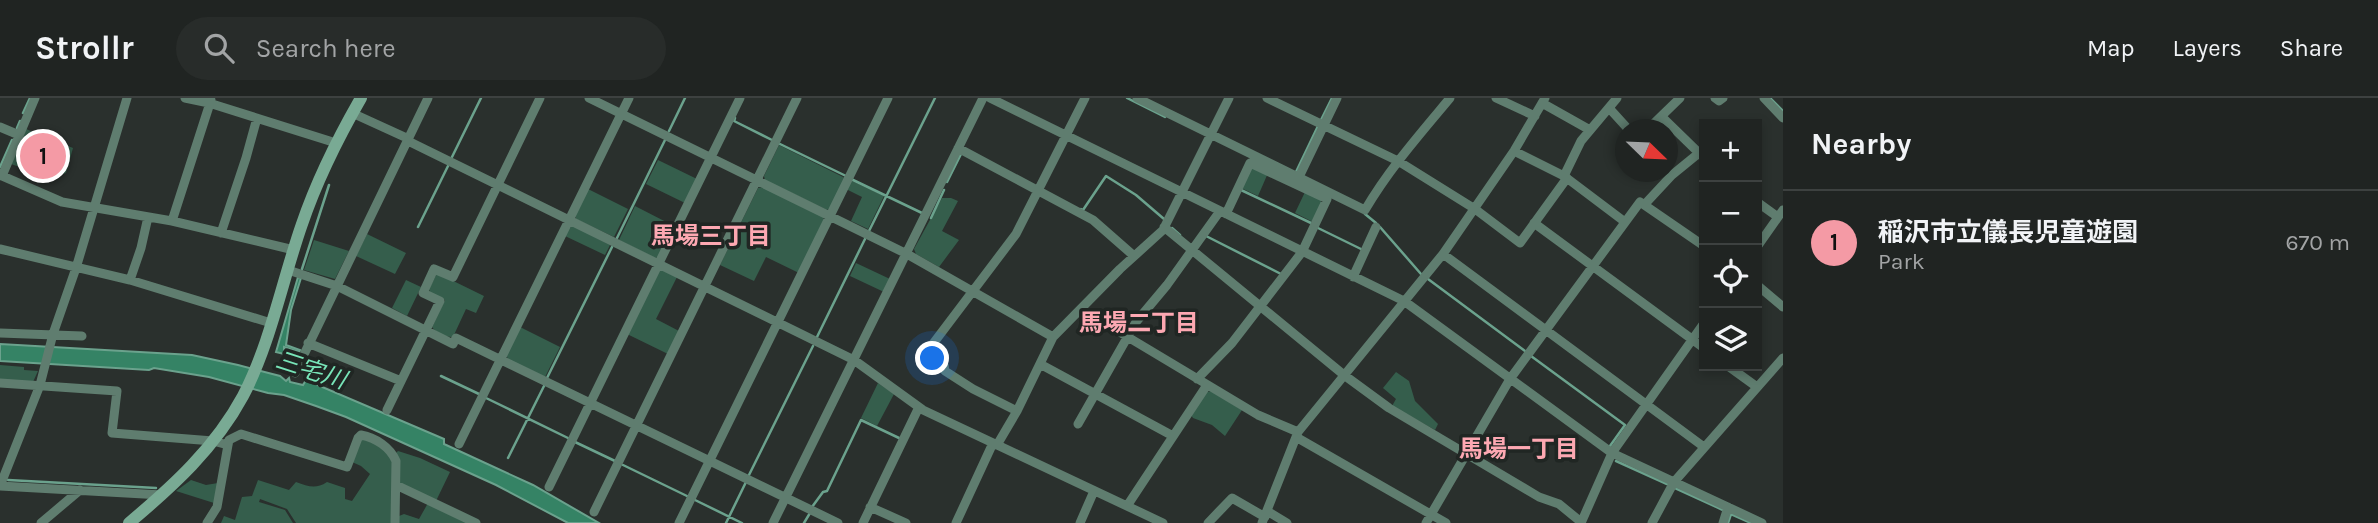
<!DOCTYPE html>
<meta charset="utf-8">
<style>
body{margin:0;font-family:Karla,"Noto Sans JP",sans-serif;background:#282c2a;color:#f1f3f6}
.controls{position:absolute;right:21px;top:21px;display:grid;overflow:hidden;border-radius:0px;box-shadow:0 4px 10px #0003}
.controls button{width:63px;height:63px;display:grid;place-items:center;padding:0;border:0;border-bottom:2px solid #3d4140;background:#202422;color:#f1f3f6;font:35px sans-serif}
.compass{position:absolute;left:1615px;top:21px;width:63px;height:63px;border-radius:50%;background:#202422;box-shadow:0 4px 10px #0003;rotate:113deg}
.you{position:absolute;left:933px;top:261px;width:24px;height:24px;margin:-18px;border:5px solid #fff;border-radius:50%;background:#1a73e8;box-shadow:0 0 0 10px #1a73e833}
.badge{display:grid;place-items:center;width:46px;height:46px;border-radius:50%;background:#f49aa5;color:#111;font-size:23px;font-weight:700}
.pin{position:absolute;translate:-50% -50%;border:4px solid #fff;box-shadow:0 2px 7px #0006}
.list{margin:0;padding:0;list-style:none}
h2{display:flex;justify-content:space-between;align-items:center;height:91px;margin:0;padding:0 28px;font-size:30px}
h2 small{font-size:23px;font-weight:400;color:#a2a4a5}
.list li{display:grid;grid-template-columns:46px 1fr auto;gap:21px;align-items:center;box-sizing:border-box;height:105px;padding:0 28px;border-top:2px solid #3d4140}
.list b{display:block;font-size:26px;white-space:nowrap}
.list p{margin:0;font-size:23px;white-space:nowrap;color:#a2a4a5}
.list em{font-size:23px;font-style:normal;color:#a2a4a5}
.icon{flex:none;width:38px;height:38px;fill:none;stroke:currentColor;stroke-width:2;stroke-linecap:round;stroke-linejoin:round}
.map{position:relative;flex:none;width:1783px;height:425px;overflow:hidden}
header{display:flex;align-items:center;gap:42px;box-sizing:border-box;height:98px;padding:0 35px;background:#202422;border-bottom:2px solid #3d4140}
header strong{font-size:33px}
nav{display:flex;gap:38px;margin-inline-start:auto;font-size:24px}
.search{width:490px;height:63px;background:#282c2a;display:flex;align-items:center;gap:18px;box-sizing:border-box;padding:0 24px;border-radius:38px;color:#a2a4a5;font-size:26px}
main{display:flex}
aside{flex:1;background:#202422}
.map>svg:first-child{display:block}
.green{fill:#355e4c}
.water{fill:#358365;stroke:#6ba28d;stroke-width:2}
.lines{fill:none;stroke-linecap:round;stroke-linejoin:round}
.stream{stroke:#6ba28d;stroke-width:2.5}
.street{stroke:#5f7d6f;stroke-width:9}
.secondary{stroke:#79aa94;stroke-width:12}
.labels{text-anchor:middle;stroke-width:7;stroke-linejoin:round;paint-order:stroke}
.neighbourhood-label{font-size:24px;font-weight:bold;fill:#fda8b2;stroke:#202623}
.water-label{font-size:24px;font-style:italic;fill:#78e5b8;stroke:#202623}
</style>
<header>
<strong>Strollr</strong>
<div class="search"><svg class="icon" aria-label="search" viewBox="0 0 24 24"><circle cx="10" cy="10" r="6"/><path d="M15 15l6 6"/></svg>Search here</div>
<nav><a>Map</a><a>Layers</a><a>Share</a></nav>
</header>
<main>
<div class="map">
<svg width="1783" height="425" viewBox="0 0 1783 425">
<rect width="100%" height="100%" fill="#2a302d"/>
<!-- green -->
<path class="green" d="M26 31 73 50 66 75 51 80 11 66Z
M779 47 845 80 830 110 827 112 765 82 764 78Z
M658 62 697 81 685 105 646 86Z
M1250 69 1268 75 1258 98 1241 90Z
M850 82 884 98 868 131 851 123 862 99 846 91Z
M762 89 823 118 824 122 799 175 766 159 754 183 720 167 758 90Z
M588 91 628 111 614 139 576 121 575 118Z
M1305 94 1321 101V106L1313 124 1295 115Z
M942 100H951L958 103 942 133 959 142 939 169 916 156 914 151Z
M635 108 674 128 659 159 655 160 619 142Z
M573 128 610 147 605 157 565 138 569 130Z
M367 136 406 155 395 176 356 158Z
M314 142 349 153 335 181 304 172Z
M856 165 890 181 884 194 850 178Z
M662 172 677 179 656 221 679 233 668 256 627 236 658 173Z
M437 175 484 198 476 215 466 211 453 239C447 240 435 234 432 229L445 202 430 195 429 191Z
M406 182 421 189 407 218 392 210Z
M520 229 560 249 545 279 508 261 506 257Z
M0 267 24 269V272L38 273 33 284 0 282Z
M1396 274 1409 283 1415 303 1438 326 1435 332 1392 308 1396 301 1383 290Z
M878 285 894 296 877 328 861 320Z
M1211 293 1242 312 1225 338 1212 327 1193 320 1191 317 1207 294Z
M364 340 384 351 394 365 392 425H296L287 411 260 401 259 404 285 412 293 425H221L224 418 235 422 242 399 252 398 258 382 289 392 296 384C308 388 315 392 327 384L345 390V401L352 403 370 376 361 368 352 364 359 342Z
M398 353 420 360 450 374 436 403 400 386 395 356Z
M191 382 206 387 218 385 214 405 176 393Z
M428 405 470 425H399V418L404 416 419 421Z"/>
<!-- water -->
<path class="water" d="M298 179 301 180 291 212 286 247 300 252 299 254 284 249V256L276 254Z
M0 246 192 257 238 267 280 278 286 283 289 280 290 284 303 287 306 282 444 341V346L533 387 599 425H568L496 387 346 319 316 308 284 297 268 295 209 279 154 270 149 272 0 263Z"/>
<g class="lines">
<!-- stream -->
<path class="stream" d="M1127 0 1165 19
M1770 0 1783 13
M23 15 30 0
M735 20 734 23 772 42
M1321 22 1332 0
M17 30 20 23
M669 33 685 0
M780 46 846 78
M452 59 481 0
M0 69 12 42
M1296 74 1318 28
M851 81 922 115
M947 84 961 56
M1241 92 1311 125
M1081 111 1083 112 1106 78 1136 97 1164 121
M1365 116 1376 125
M931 120 944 92
M418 129 448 68
M1380 129 1421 176
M1172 130 1180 137
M1318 130 1363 152
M869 133 935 0
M1206 138 1281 176
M617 140 665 42
M302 171 329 87
M1428 181 1525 253
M817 239 865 141
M1531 258 1625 327 1610 348
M441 278 479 296
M547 280 612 149
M486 300 570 341
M575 344 615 363
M508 360 545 286
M1616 363 1667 386
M623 367 689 399
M748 379 813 248
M8 382 156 390
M1675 390 1723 412
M695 402 742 425
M812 409 823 394 827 393 861 322 899 340
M726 425 746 384
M804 425 810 415
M1728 425 1731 416 1751 425"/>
<!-- street -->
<path class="street" d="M185 0 209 5 336 45
M589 0 907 156 1053 239
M990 0 1404 203 1612 355 1762 425
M1137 0 1365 112C1389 71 1420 36 1450 0
M1267 0 1398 63 1475 111 1520 145 1567 80
M1496 0 1535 18
M1715 0 1719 3 1723 0
M1764 0 1783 20
M1542 5 1590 32
M1609 10 1629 32
M352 15 409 41
M1662 19 1699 55
M0 29 19 37
M1647 32 1680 0
M408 43 854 262 923 312 1163 425
M958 50 1093 122 1134 158
M1514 53 1564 78 1625 124
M0 77 62 104 172 123 294 152
M2 78 35 0
M1564 78 1581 43 1617 0
M1299 79 1337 0
M1757 104 1778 119
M1645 106 1672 77 1699 55 1704 60
M172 123 211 2
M1534 125 1704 250
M1164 129 1344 277 1389 310 1539 399 1559 406 1581 424
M221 135 246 60 257 20
M1757 149 1783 112
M0 151 130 182 271 225
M1443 156 1704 349
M288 172 337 188 453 246 456 240 838 425
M1353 179 1376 129
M130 182 141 150 148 119
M1757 187 1783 209
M1081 211 1258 317 1298 334
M0 235 82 238
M308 245 401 283
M1040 266 1173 338
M1728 268 1757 289
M295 275 428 0
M1197 281 1232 245 1302 154 1327 101 1250 65 1226 116
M0 285 117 293 112 335 213 343 228 347 217 409 207 425
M387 312 440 203 423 195 434 171 453 179 540 0
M1017 313 973 291 945 273 944 267 926 255 1016 136 1085 0
M1078 326 1136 224 1167 187 1220 113
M1296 339 1446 425
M459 346 629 0
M228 347 229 342 241 336 347 369 358 340 361 337C376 340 390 349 396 363L395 425
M997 347 1017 313 1053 239 1120 171 1163 132 1229 0
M396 387 476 425
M0 388 40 287 53 236 76 170 127 0
M0 388 162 397
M549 389 740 0
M1127 408 1207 287
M870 409 906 425
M1267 413 1287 425
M594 414 797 0
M41 425 80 392
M679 425 888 0
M773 425 983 0
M863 425 919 309
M956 425 993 345
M1080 425 1094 393
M1208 425 1232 400 1265 419
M1262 425 1298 334 1443 156 1514 53 1545 0
M1426 425 1510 281 1640 104 1704 148
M1581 425 1612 355 1704 225
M1652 425 1674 384 1783 260
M1723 425 1728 409"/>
<!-- secondary -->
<path class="secondary" d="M129 425C173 388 215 350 243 298 271 244 282 183 302 126 317 82 338 40 361 0"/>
</g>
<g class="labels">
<!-- neighbourhood labels -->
<g class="neighbourhood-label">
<text x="711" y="146">馬場三丁目</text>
<text x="1139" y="233">馬場二丁目</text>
<text x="1519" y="359">馬場一丁目</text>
</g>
<!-- water labels -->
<g class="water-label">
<text transform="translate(311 272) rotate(18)" y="8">三宅川</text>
</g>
</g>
</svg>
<div class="controls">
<button>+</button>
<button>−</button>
<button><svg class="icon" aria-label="locate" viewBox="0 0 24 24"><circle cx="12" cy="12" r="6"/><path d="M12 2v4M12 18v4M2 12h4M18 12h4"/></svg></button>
<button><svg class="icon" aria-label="layers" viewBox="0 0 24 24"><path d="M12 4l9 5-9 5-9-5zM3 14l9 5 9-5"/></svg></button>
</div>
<svg class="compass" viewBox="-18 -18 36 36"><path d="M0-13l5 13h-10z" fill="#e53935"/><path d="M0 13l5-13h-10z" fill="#a2a4a5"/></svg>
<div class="you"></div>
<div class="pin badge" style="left:43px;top:58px">1</div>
</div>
<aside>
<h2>Nearby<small></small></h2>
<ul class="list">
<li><span class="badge">1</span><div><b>稲沢市立儀長児童遊園</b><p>Park</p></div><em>670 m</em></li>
</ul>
</aside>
</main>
